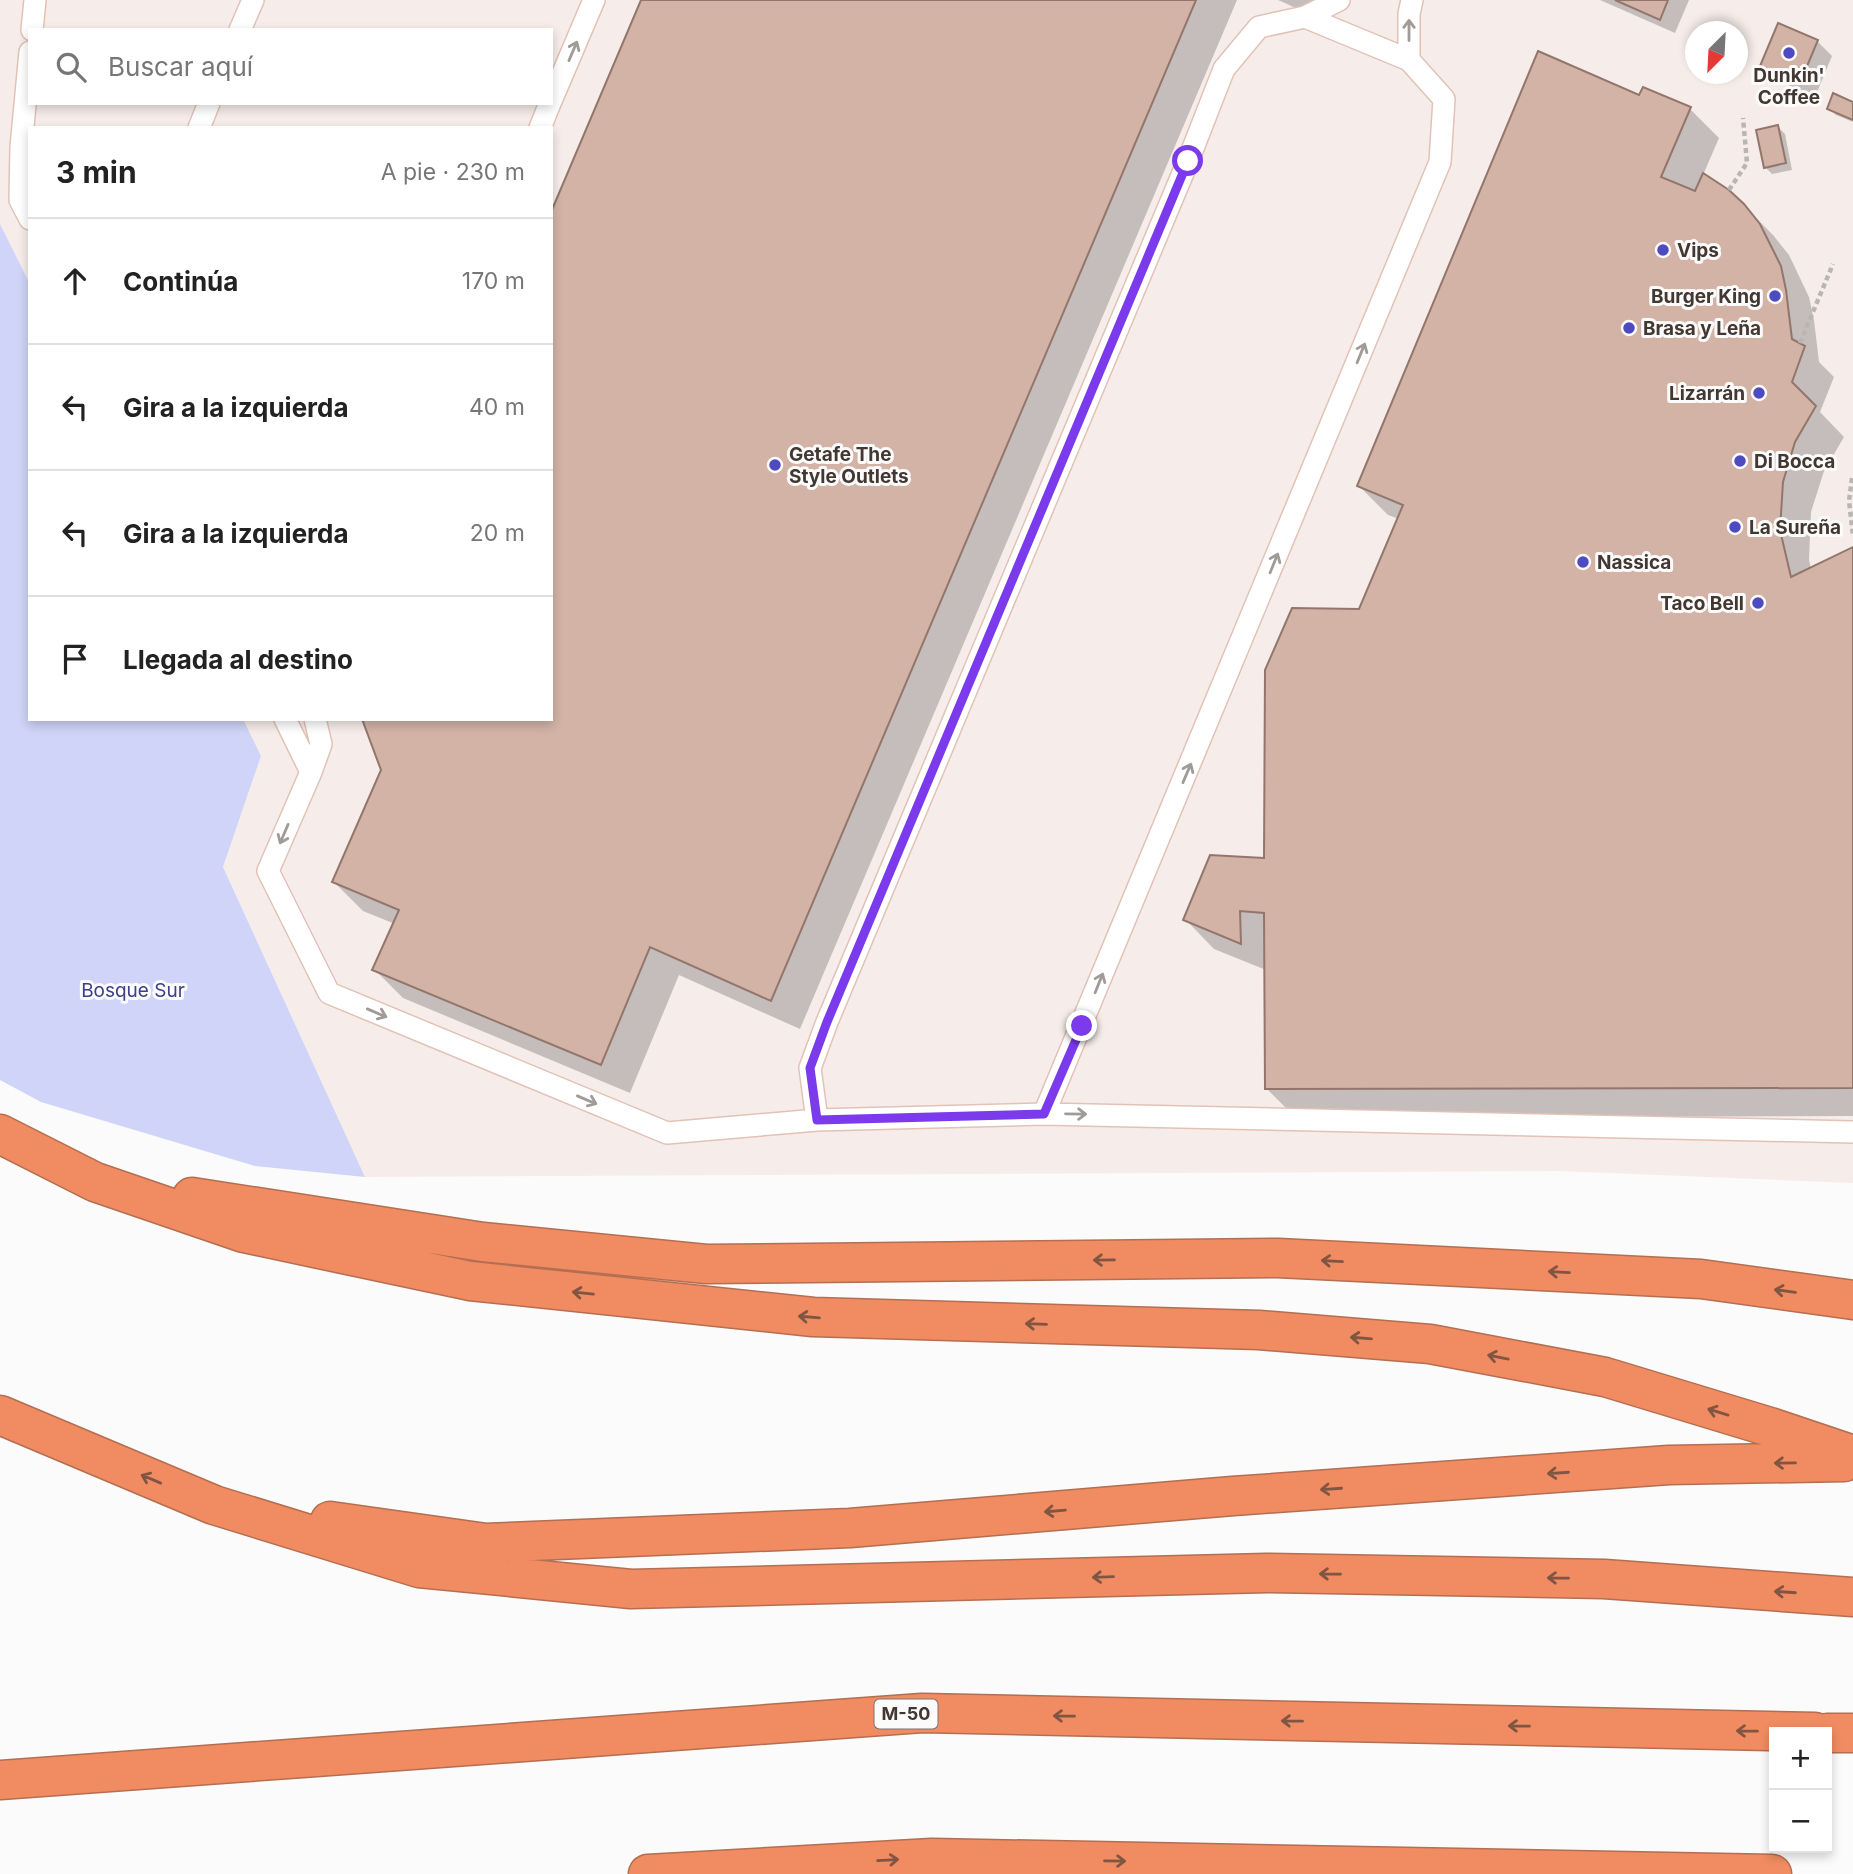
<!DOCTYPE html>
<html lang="es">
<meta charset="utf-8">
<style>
body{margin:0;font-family:Inter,sans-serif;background:#f6f6f6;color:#222}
.controls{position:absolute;right:21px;bottom:21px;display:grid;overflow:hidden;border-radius:0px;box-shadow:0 4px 10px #0003}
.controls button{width:63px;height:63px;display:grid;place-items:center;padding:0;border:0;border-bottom:2px solid #e0e0e0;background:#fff;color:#222;font:35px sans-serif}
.compass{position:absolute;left:1685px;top:21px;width:63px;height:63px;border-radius:50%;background:#fff;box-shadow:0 4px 10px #0003;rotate:204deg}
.stop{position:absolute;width:21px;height:21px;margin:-16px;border:5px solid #7c3aed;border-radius:50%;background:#fff}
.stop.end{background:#7c3aed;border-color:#fff;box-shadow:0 2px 7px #0008}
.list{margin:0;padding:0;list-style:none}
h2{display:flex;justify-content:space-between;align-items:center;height:91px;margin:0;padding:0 28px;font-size:30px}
h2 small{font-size:23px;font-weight:400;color:#767676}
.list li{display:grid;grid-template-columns:46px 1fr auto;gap:21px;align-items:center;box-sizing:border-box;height:126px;padding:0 28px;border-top:2px solid #e0e0e0}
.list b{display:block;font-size:26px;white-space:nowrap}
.list em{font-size:23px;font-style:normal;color:#767676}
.icon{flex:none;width:38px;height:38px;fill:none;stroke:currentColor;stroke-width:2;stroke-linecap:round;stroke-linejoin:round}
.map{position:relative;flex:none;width:1853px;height:1874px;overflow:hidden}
.search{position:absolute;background:#fff;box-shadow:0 4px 10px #0003;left:28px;top:28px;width:525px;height:77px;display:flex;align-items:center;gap:18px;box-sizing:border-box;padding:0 24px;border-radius:0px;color:#767676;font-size:26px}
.panel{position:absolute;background:#fff;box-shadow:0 4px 10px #0003;left:28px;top:126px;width:525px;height:595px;border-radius:0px}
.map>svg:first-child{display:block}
.built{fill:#f6edea;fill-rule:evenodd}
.green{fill:#cfd4f8}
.shadow{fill:#0003}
.building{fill:#d2b3a6;stroke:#93766b;stroke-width:2}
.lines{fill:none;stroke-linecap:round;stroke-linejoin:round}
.lane-casing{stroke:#e2c2b6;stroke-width:24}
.highway-casing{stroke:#b46e51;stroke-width:41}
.path{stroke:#b9b5b3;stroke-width:4.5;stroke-dasharray:5 3.5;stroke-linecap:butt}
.lane{stroke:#fff;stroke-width:21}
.highway{stroke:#f18c62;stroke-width:38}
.oneway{stroke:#a19b98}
.oneway2{stroke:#805542}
.route{stroke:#7c3aed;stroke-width:9}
.poi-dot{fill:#4e4ac1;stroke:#fbfbfb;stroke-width:2.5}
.labels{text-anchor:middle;stroke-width:6;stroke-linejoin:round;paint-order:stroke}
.shield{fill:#fbfbfb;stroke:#7a726e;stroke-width:2}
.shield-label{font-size:18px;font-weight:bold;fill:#433731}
.poi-label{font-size:19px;font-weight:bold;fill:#433731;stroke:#fbfbfb;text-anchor:start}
.park-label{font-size:19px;fill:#3e3f89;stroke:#fbfbfb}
</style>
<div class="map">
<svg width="1853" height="1874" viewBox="0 0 1853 1874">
<rect width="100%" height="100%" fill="#fbfbfb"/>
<!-- built -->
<path class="built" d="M0 0H1853V1183L1559 1171 365 1177 223 867 261 756 243 719H551V128H30V284L0 224ZM30 30H551V103H30ZM1696 32H1738V74H1696Z"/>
<!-- green -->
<path class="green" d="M0 224 30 284V719H243L261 756 223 867 365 1177 255 1166 41 1102 0 1080Z"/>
<!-- shadow -->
<path class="shadow" d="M642 0H1237L800 1029 679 975 630 1093 403 998 374 969 395 924 363 911 334 882 551 719Z
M1278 0H1324L1316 17Z
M1600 0H1689L1675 33Z
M1817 41 1832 56 1815 97 1777 80 1762 66Z
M1640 98 1690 109 1719 138 1703 175 1743 205 1773 235 1789 255 1809 297 1814 320 1819 362 1834 377 1820 412 1844 437 1824 471 1811 512 1809 560 1811 569 1853 550V1116L1296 1118 1267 1089 1266 970 1214 949 1185 919 1266 860 1360 610 1399 519 1388 515 1359 486Z
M1853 104V122L1836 115 1829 108Z
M1778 127 1785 134 1792 170 1772 174 1765 167Z"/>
<!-- building -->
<path class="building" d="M641 0H1196L771 1001 650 947 601 1065 372 970 399 910 332 882 381 770 362 719H551V212Z
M1615 0H1668L1660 20Z
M1778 23 1818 40 1800 83 1760 66Z
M1538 51 1639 95 1643 87 1691 107 1661 177 1695 191 1703 173 1729 190 1744 204 1760 224 1781 266 1786 290 1792 339 1805 346 1792 382 1816 406 1795 442 1783 482 1780 530 1791 577 1853 547V1088L1265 1089 1264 913 1240 911 1241 944 1183 920 1210 855 1264 858 1265 670 1292 608 1359 609 1403 505 1357 486Z
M1833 93 1853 102V120L1827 109Z
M1778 125 1786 163 1764 168 1756 130Z"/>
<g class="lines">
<!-- lane casing -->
<g class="lane-casing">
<path id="lane" d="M1305 17 1339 0
M32 30 35 0
M240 30 253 0
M30 52 21 147 20 200 30 219
M1409 60V14L1412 0
M551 101 594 0
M199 128 209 103
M540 128 550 103
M285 719 311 772 321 744 315 719
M311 772 268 871 329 993 667 1133 817 1120 1044 1114 1853 1132
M817 1120 810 1068 827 1022 1188 161 1224 69 1259 27 1305 17 1409 60 1444 99 1440 162 1044 1114"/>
</g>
<!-- highway casing -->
<g class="highway-casing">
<path id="highway" d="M0 1134 95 1182 244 1233 470 1281 813 1317 1259 1330 1430 1344 1605 1377 1770 1427 1853 1455
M192 1197 483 1242 706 1264 1278 1258 1701 1279 1853 1300
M0 1415 214 1505 419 1568 631 1589 1267 1573 1604 1579 1853 1597
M330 1521 486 1543 850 1528 1233 1496 1669 1465 1844 1462
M1827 1733H1853
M0 1780 922 1713 1815 1732
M648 1874 932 1858 1772 1874"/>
</g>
<!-- path -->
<path class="path" d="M1729 190 1747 163 1743 118
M1800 343 1833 264
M1852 478 1849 501 1853 535"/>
<!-- lane -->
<use href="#lane" class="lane"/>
<!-- highway -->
<use href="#highway" class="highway"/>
</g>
<!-- one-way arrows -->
<defs><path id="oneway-shaft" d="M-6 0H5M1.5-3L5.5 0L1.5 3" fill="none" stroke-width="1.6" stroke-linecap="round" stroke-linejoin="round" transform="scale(1.75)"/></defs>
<g class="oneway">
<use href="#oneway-shaft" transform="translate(1409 30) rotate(-90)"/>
<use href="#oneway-shaft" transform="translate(573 51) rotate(-67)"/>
<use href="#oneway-shaft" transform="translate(1361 353) rotate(-68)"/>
<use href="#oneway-shaft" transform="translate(1274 563) rotate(-68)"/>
<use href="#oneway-shaft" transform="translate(1187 773) rotate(-67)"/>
<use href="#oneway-shaft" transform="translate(284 834) rotate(113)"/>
<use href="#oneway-shaft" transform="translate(1099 983) rotate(-68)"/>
<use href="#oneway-shaft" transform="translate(377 1013) rotate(23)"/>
<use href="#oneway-shaft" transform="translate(587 1100) rotate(23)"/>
<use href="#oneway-shaft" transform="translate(1076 1114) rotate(1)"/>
</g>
<g class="oneway2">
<use href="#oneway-shaft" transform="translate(1104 1260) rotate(179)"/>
<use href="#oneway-shaft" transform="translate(1332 1261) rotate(-177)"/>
<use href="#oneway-shaft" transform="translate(1559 1272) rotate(-177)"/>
<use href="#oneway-shaft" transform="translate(1785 1291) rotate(-172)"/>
<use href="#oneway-shaft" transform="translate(583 1293) rotate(-174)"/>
<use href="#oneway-shaft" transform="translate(809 1317) rotate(-175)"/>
<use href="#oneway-shaft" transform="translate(1036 1324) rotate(-178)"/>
<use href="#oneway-shaft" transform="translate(1361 1338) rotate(-175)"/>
<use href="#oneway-shaft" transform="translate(1498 1357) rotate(-169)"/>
<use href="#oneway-shaft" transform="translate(1718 1412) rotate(-163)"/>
<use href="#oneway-shaft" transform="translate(1785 1463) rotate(179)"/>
<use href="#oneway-shaft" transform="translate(1558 1473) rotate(176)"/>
<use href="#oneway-shaft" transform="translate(151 1479) rotate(-157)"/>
<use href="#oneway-shaft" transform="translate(1331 1489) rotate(176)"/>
<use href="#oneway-shaft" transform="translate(1055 1511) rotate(175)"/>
<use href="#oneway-shaft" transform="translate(1330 1574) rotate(-179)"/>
<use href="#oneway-shaft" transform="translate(1103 1577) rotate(178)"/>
<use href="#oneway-shaft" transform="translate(1558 1578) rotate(-179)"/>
<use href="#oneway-shaft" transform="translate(1785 1592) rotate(-176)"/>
<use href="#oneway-shaft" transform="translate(1064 1716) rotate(-179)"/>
<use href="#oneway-shaft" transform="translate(1292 1721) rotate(-179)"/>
<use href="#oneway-shaft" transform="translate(1519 1726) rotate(-179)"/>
<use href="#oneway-shaft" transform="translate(1747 1731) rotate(-179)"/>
<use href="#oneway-shaft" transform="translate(888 1860) rotate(-3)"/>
<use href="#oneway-shaft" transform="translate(1115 1861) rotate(1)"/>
</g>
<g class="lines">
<!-- route -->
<path class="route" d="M1082 1026 1044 1114 817 1120 810 1068 827 1022 1188 161"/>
</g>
<!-- markers -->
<g class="poi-dot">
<circle cx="1789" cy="53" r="7"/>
<circle cx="1663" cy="250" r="7"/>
<circle cx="1775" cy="296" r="7"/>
<circle cx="1629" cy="328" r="7"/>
<circle cx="1759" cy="393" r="7"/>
<circle cx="1740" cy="461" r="7"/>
<circle cx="775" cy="465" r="7"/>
<circle cx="1735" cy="527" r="7"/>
<circle cx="1583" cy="562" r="7"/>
<circle cx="1758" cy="603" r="7"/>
</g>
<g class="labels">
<!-- shield labels -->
<rect class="shield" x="874.5" y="1699.5" width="63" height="29" rx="5"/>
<g class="shield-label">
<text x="906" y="1720">M-50</text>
</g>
<!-- poi labels -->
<g class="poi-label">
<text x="1789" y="82" text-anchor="middle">Dunkin'<tspan x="1789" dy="22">Coffee</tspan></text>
<text x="1677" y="257">Vips</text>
<text x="1761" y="303" text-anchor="end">Burger King</text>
<text x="1643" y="335">Brasa y Leña</text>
<text x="1745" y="400" text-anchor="end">Lizarrán</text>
<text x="789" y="461">Getafe The<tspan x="789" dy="22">Style Outlets</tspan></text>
<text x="1754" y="468">Di Bocca</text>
<text x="1749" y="534">La Sureña</text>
<text x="1597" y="569">Nassica</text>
<text x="1744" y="610" text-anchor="end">Taco Bell</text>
</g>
<!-- park labels -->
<g class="park-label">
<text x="133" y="997">Bosque Sur</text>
</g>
</g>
</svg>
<div class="controls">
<button>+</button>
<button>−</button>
</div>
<svg class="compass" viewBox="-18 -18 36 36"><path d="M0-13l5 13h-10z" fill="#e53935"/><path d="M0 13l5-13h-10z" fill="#767676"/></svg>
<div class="stop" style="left:1188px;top:161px"></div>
<div class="stop end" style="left:1082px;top:1026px"></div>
<div class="search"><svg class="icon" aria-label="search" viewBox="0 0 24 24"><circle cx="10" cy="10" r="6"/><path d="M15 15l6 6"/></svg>Buscar aquí</div>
<section class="panel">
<h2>3 min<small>A pie · 230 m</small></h2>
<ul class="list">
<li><svg class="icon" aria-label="ahead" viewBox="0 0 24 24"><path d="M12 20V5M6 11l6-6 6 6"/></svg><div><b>Continúa</b></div><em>170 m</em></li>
<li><svg class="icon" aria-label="left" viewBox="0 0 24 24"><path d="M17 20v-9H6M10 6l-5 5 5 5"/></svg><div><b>Gira a la izquierda</b></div><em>40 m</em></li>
<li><svg class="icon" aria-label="left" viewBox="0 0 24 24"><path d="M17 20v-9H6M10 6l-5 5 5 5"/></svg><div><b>Gira a la izquierda</b></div><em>20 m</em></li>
<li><svg class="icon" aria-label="arrive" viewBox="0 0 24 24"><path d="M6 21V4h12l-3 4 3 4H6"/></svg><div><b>Llegada al destino</b></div></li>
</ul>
</section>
</div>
